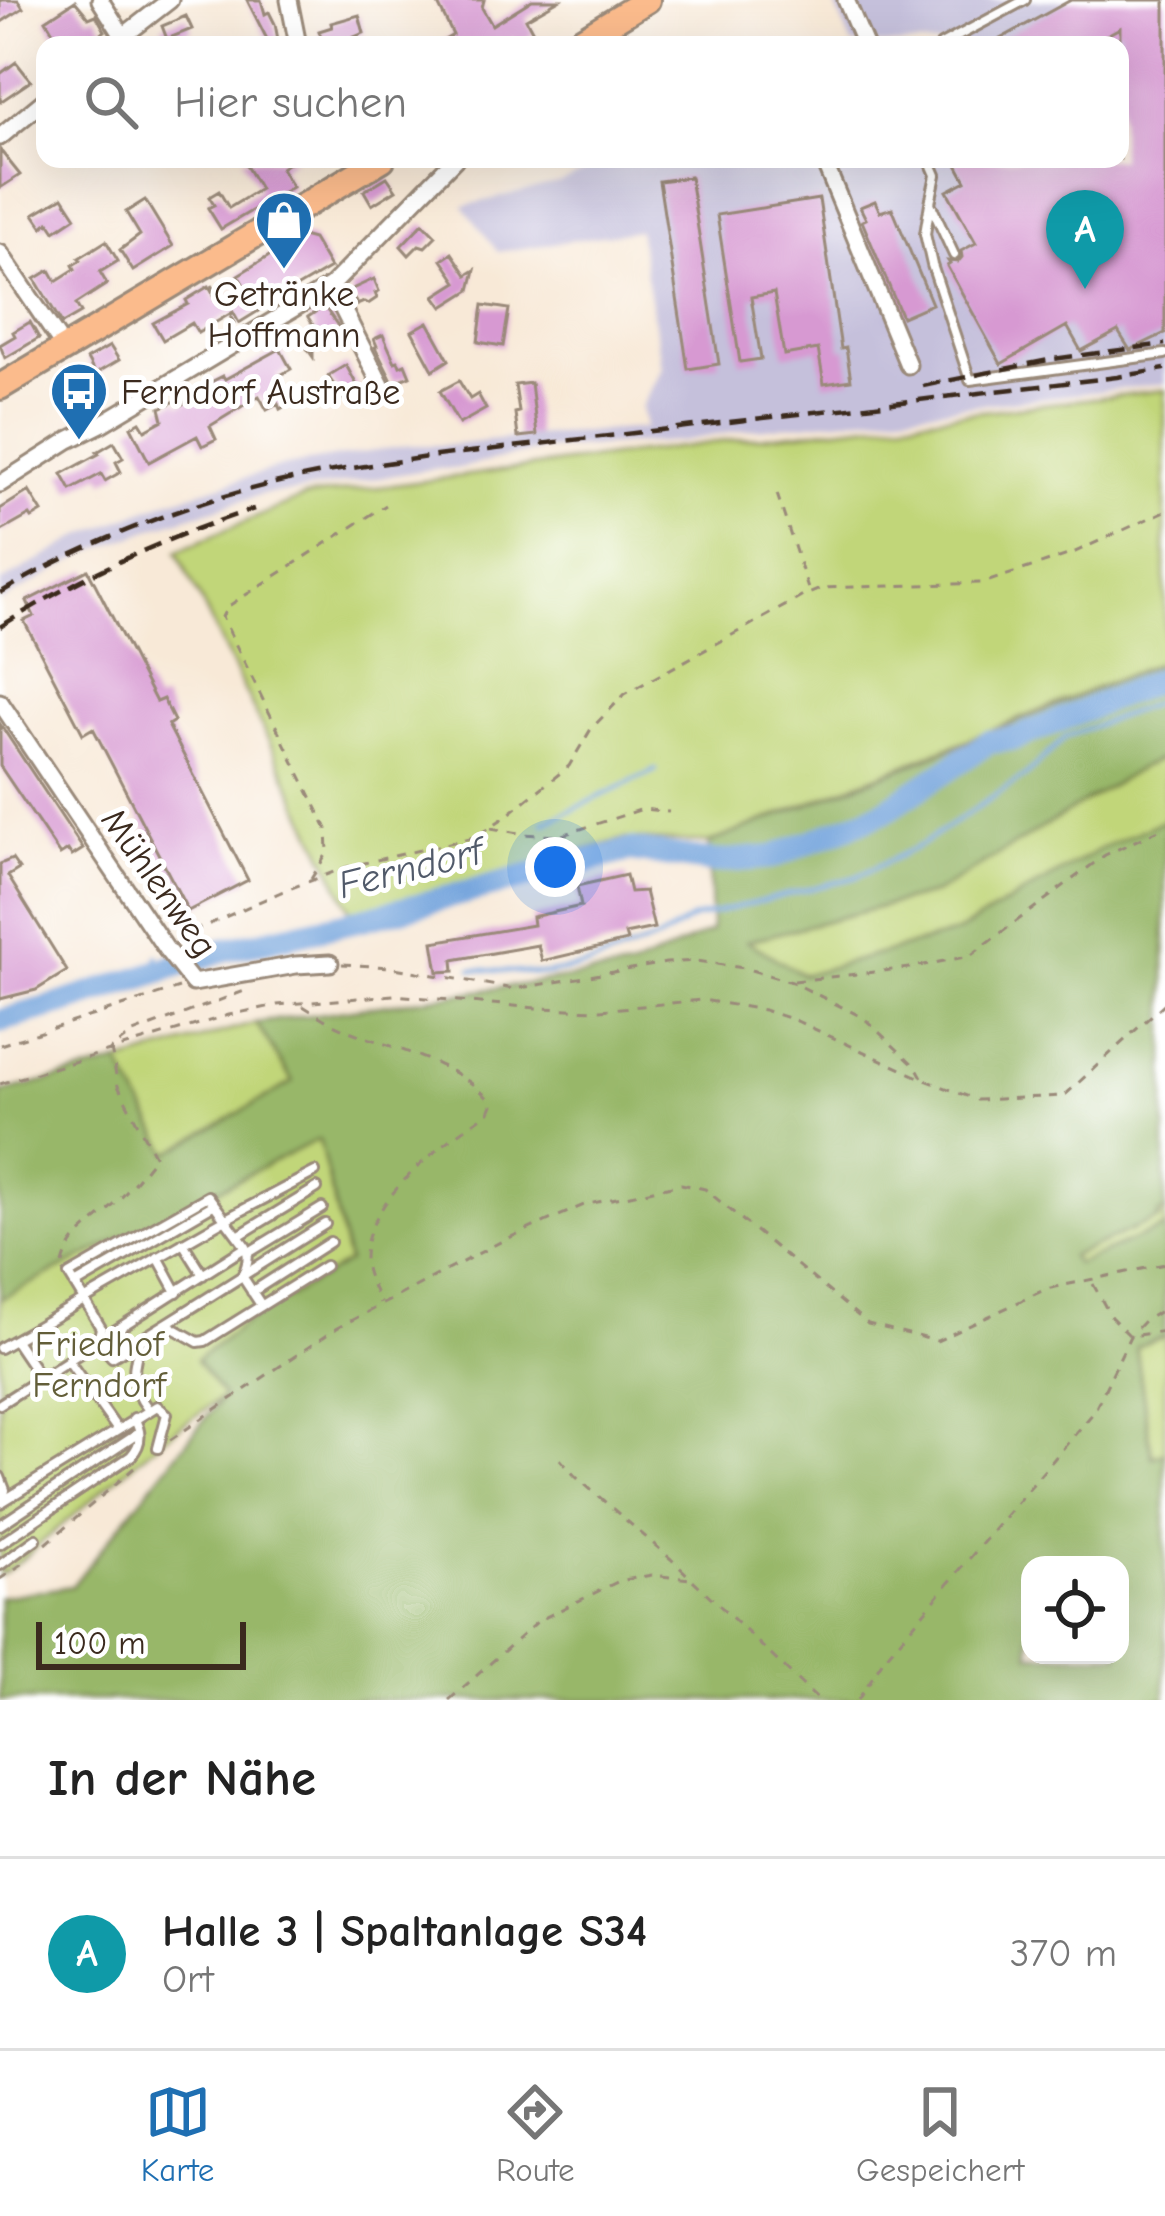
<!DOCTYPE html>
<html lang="de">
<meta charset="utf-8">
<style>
body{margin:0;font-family:"Comic Neue",sans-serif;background:#f6f6f6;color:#222}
.controls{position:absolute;right:36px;bottom:36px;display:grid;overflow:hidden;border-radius:24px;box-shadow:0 12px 48px #0002}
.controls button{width:108px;height:108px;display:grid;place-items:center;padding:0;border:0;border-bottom:3px solid #e0e0e0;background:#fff;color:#222;font:60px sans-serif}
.scale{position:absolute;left:36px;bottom:30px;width:210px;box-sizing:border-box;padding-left:12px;border:6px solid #3b2a1e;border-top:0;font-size:33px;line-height:42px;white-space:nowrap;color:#3b2a1e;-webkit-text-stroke:9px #fff;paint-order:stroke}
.you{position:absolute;left:555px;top:867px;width:42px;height:42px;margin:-30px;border:9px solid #fff;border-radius:50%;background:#1a73e8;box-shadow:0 0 0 18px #1a73e833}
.badge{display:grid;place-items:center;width:78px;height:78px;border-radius:50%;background:#1f6fb2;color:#fff;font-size:39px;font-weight:700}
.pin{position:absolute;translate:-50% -99px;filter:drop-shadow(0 3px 6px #0008)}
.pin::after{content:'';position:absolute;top:63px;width:42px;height:36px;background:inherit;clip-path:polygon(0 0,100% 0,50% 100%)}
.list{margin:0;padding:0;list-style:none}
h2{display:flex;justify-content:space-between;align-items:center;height:156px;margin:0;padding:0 48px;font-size:51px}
h2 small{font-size:39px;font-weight:400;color:#767676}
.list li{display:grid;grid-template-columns:78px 1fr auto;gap:36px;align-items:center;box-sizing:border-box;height:192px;padding:0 48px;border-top:3px solid #e0e0e0}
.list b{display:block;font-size:45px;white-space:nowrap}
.list p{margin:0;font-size:39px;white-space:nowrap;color:#767676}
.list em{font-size:39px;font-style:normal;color:#767676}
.icon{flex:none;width:66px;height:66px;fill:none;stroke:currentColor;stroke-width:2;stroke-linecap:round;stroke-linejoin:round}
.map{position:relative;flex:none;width:1165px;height:1700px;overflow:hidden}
.search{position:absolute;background:#fff;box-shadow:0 12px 48px #0002;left:36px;right:36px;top:36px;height:132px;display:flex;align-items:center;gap:30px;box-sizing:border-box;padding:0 42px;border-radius:24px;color:#767676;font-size:45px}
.sheet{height:348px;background:#fff}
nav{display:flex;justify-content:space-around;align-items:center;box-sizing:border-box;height:168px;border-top:3px solid #e0e0e0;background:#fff;font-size:33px;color:#767676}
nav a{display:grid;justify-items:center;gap:6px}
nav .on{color:#1f6fb2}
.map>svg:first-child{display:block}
.industrial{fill:#c5c0db}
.green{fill:#c1d679;stroke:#7e804c;stroke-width:3}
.forest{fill:#98b769;stroke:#6a7044;stroke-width:3;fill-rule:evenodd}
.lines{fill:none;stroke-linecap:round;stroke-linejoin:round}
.stream{stroke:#71a2db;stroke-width:4.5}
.river{stroke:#71a2db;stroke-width:24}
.building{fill:#d799d2}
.lane-casing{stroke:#9a8a7a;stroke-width:14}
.street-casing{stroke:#9a8a7a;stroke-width:21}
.primary-casing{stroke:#9a8a7a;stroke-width:30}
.path{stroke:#9a8a7a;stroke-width:3;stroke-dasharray:9 9;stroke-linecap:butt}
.lane{stroke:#fff;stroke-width:8}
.street{stroke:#fff;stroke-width:15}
.primary{stroke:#fbbb8c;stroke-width:24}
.rail{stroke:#3b2a1e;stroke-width:4.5;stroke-dasharray:18 9;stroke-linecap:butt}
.labels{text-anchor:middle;stroke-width:10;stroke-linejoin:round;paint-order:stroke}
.poi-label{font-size:36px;fill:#3b2a1e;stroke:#fff}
.street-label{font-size:36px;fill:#3b2a1e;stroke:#fff}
.park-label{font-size:36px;fill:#635e39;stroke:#fff}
.water-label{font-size:39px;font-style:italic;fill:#515a6a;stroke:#fff}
</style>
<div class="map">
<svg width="1165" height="1700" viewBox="0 0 1165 1700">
<rect width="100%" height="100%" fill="#fff"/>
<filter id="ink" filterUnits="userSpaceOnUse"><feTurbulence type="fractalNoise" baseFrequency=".00833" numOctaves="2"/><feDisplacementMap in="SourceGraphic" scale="24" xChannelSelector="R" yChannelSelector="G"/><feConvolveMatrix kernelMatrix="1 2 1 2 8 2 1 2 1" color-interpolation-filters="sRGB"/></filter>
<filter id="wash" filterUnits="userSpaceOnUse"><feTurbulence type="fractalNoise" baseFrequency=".004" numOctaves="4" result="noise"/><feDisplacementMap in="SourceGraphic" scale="48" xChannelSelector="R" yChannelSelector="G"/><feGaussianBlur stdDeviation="2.7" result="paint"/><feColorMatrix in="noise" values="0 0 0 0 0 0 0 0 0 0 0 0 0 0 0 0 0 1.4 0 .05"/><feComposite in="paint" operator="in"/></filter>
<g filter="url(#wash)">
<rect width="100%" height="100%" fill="#f8e9d7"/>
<!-- industrial -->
<path class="industrial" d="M833 0H1165V384L741 431 683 441 541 450 455 469H431L297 492 263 494 160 526 84 555 0 602V583L81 536 167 501 285 466 409 445H452L540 435 645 428 641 407 662 368 638 230 498 252 463 206 560 183 610 159H1120V45H852Z"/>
<!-- green -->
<path class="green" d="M1165 390V660L709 843 624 839 352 913 177 551 304 497 734 440Z
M1165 757V820L1104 847 956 933 803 975 746 941 935 893 1142 767Z
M256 1023 293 1082 168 1154 119 1063Z
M320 1138 348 1263 245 1323 197 1361 223 1396 159 1442 14 1566 0 1575V1299Z
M1165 1211V1227L1075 1265 1071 1256 1159 1218 1158 1214Z
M1165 1336V1453L1152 1457 1136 1346Z"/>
<!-- forest -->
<path class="forest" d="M1165 661V757L1142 767 935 893 747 941 803 975 956 933 1104 847 1165 820V1211L1158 1214 1160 1218 1071 1256 1076 1264 1165 1227V1336L1136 1347 1152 1457 1165 1453V1700H0V1597L72 1586 223 1396 196 1360 245 1323 348 1262 319 1139 0 1299V1093L119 1063 169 1153 293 1082 256 1023 630 969 711 931 709 843 971 741ZM1030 1565H1120V1655H1030Z"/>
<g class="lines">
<!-- stream -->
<path class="stream" d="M544 823 656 770
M472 969 545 974 588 966 659 939 691 919 856 877 921 845 1026 775 1066 737 1165 699
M153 973 158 956"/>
<!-- river -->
<path class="river" d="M0 1021 61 1004 223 950 367 918 630 850 715 862 773 857 885 811 989 742 1017 738 1165 677"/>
</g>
<g id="blocks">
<!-- building -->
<path class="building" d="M0 0H18L23 8 0 23Z
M247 0H261L265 14 269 12 275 24 279 45H270Z
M436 0H484L482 8 492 25 532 0H559L526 19 534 34 518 44 514 38 503 45H436L453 35Z
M1071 0H1165V333L1130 350 1118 331 1081 351 1067 326 1001 364 947 266 950 264 948 261 958 262 962 257 961 251 976 243 947 191 966 181 954 159H1120V28L1088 45H989Z
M75 1 89 18 96 15 105 31 88 45H61L46 20Z
M359 15 364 33 345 41 346 45H324L319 31 332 27 331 23Z
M186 16 192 29 167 39 162 26Z
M16 62 31 81 0 102V74Z
M0 150 20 175 0 188Z
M242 159H295L281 168 292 187 221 229 208 208 214 205 209 197 219 191 229 208 260 189Z
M387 177 396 190 372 205 364 191Z
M690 177 719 364 688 369 659 181Z
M63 197 76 217 55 231 49 222 43 227 34 214Z
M819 199 841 349 846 348 851 380 824 384 818 349 784 355 774 293 751 297 761 359 740 362 717 215Z
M145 200 173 246 133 271 120 250 140 235 126 212Z
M875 201 880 212 892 208 932 304 902 317 862 221 866 219 860 207Z
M423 223 436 236 425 247 419 245 409 255 401 246Z
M302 236 313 239 330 268 286 294 284 291 258 306 260 310 239 323 233 312 198 333 192 323 163 340 153 323 188 304 186 300 209 286 218 302 245 287 238 275Z
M106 241 118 261 100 272 107 284 76 304 81 313 62 324 35 279 50 270 56 281 75 269 73 265 81 260 79 258Z
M452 253 467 275 475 270 470 290 443 307 435 296 457 282 442 260Z
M374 279 379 291 375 293 377 298 368 304 364 302 357 305 350 290Z
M483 305 509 309 503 346 478 342Z
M324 306 340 329 313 350V357L301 340 316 330 308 317Z
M30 322 39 338 5 358 0 345 15 336 13 332Z
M428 322 449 360 433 370 412 331Z
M383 335 395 362 398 361 400 366 405 364 410 376 393 383 375 347 377 346 374 339Z
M110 346 119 360 95 374 87 359Z
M280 349 291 369 277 377 291 403 280 409 278 404 267 410 259 396 210 426 216 439 202 446 197 436 149 462 131 427 140 422 145 430 163 420 160 408 178 400 181 405 212 387 209 383 223 376 225 379Z
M346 365 360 391 344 400 328 376Z
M459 381 470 399 478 394 486 409 459 424 440 391Z
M531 383 537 435 518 437 515 413 519 412 515 385Z
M114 442 123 458 116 462 121 472 105 481 101 474 71 490 62 474 99 454 97 452Z
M29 491 42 512 32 518 30 515 0 532V509Z
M88 570 156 702 163 699 174 721 168 725 248 880 188 911 93 728 83 734 24 621 34 616 27 601Z
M0 724 83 849 72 856 68 850 60 855 0 766Z
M12 859 19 869 8 876 67 971 36 990 0 999V864Z
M626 875 630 892 645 891 654 928 625 934 627 941 542 961 538 945 453 960 454 971 438 972 433 942 533 925 532 917 581 906 577 886Z"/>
</g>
</g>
<g filter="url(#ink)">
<use href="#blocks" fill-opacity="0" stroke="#9a8a7a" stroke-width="3"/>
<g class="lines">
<!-- lane casing -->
<g class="lane-casing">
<path id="lane" d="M941 45 1025 0
M929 159 936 175 930 203 954 255
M930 203 925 234 932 265 970 380 1165 354
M238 1236 317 1188
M183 1243 203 1275
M248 1253 322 1208
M158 1257 177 1292
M75 1285 213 1205
M252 1292 330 1242
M261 1305 242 1276C247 1267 250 1258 246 1247L208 1196 69 1275 101 1328 98 1341 112 1357C184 1314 254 1268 325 1224
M166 1324 198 1342 205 1341 325 1266
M15 1340 40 1377
M141 1340C132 1367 129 1385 148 1409
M0 1348 224 1220 315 1172
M68 1360 117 1429
M0 1404 246 1247
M0 1477 5 1490 2 1502
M0 1503 157 1406 167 1414 158 1448
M0 1525 139 1433
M0 1544 131 1456C142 1444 142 1432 134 1418
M0 1565 36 1539"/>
</g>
<!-- street casing -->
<g class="street-casing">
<path id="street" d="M100 0 123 36
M289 0 298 45
M846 0 865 45
M112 45 170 0
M0 137 45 100
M823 159 908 365
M0 253 65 349
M331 286 382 387
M0 484 69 440 101 424 331 286 455 159
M0 702 166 949 193 983 296 965 330 963"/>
</g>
<!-- primary casing -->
<g class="primary-casing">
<path id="primary" d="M573 45 647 0
M0 387 382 159"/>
</g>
<!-- path -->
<path class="path" d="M212 285 237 328
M777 494 809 592
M491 828 524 834 559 836 643 809 669 812
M311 879 328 852 327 829 222 617 227 607 386 505
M176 939 281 892 347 867 475 837 505 817 569 766 591 729 625 694 803 596 823 588 983 583 1071 554 1165 511
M342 964 389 967 514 989 666 963 696 961 744 968 792 982 864 1018 917 1068 922 1077
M794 981 909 968 970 956 1105 855 1165 827
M303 1006C316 1014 329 1023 344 1029 383 1045 471 1067 492 1105L489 1112C444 1143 365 1198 365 1259 365 1274 374 1289 380 1303
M0 1045 179 988
M0 1084 229 1015 277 1005 394 995 536 1008 600 1010 702 1000 764 1010 797 1021 923 1079 977 1100 1064 1096 1165 1003
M63 1264C69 1236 95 1223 115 1204 130 1189 142 1173 155 1157L118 1086 111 1049 133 1033 247 990
M1093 1284 1111 1317 1130 1336 1165 1331
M170 1440 337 1328 504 1240 584 1205 681 1184 705 1189 868 1324 937 1341 1046 1289 1165 1264
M560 1459 575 1476 671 1559 818 1700
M46 1544 134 1468
M0 1579 25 1562
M449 1700 538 1621 619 1581 652 1575 690 1579
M858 1700 884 1659 1094 1412 1130 1336 1144 1321 1165 1308"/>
<!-- lane -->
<use href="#lane" class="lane"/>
<!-- street -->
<use href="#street" class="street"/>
<!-- primary -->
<use href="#primary" class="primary"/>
<!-- rail -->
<path class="rail" d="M923 386 1053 359 1165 344
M0 593C96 536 207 495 317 474 353 467 390 463 427 457L1117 377 1165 369
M0 627C78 577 166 537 254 509"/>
</g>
</g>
<!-- icons -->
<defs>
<g id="shop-pin" transform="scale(3)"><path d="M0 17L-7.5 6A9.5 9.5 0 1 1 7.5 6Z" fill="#1f6fb2" stroke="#fff"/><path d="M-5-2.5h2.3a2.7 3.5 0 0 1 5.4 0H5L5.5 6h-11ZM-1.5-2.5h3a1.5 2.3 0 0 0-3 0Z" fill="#fff"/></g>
<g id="bus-pin" transform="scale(3)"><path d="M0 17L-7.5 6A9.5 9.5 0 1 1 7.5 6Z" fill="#1f6fb2" stroke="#fff"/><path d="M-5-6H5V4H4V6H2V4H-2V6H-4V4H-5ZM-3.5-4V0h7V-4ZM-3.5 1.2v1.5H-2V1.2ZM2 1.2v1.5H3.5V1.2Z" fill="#fff"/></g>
</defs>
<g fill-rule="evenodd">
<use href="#shop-pin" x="284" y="220"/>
<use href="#bus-pin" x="79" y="391"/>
</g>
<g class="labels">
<!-- poi labels -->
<g class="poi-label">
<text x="284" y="306">Getränke<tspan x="284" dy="41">Hoffmann</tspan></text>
<text x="121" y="404" text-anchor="start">Ferndorf Austraße</text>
</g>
<!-- street labels -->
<g class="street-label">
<text transform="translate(160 882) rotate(55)" y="13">Mühlenweg</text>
</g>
<!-- park labels -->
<g class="park-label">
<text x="99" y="1356">Friedhof<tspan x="99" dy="41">Ferndorf</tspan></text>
</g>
<!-- water labels -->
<g class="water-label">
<text transform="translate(410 867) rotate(-14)" y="14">Ferndorf</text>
</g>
</g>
</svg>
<div class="controls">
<button><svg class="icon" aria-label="locate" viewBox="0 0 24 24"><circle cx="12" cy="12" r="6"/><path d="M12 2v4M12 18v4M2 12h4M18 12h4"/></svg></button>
</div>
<div class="scale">100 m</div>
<div class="you"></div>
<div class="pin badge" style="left:1085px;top:289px;background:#0f9aa8">A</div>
<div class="search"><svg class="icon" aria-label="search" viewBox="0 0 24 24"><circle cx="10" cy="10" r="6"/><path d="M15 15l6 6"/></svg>Hier suchen</div>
</div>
<section class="sheet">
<h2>In der Nähe<small></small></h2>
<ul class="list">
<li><span class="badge" style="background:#0f9aa8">A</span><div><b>Halle 3 | Spaltanlage S34</b><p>Ort</p></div><em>370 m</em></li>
</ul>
</section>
<nav>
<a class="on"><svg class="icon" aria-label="map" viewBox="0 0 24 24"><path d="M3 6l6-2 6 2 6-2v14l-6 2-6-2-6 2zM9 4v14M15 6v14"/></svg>Karte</a>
<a><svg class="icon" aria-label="directions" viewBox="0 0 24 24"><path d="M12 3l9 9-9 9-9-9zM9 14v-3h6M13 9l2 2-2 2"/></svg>Route</a>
<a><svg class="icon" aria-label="saved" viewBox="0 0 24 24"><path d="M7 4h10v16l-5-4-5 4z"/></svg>Gespeichert</a>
</nav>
